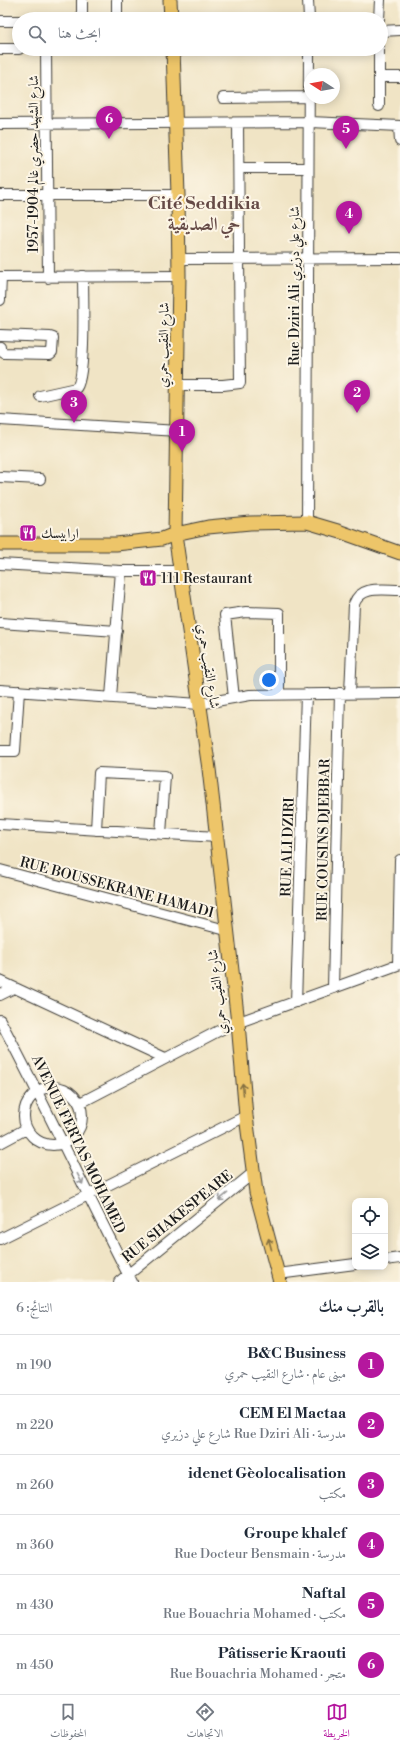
<!DOCTYPE html>
<html lang="ar">
<meta charset="utf-8">
<style>
body{margin:0;font-family:"Libre Bodoni",Amiri,serif;background:#f2f2f3;color:#1f2937;direction:rtl}
.controls{position:absolute;right:12px;bottom:12px;display:grid;overflow:hidden;border-radius:8px;box-shadow:0 2px 10px #0003}
.controls button{width:36px;height:36px;display:grid;place-items:center;padding:0;border:0;border-bottom:1px solid #e0e1e3;background:#fff;color:#1f2937;font:20px sans-serif}
.compass{position:absolute;left:304px;top:68px;width:36px;height:36px;border-radius:50%;background:#fff;box-shadow:0 2px 10px #0003;rotate:281deg}
.you{position:absolute;left:269px;top:680px;width:14px;height:14px;margin:-10px;border:3px solid #fff;border-radius:50%;background:#1a73e8;box-shadow:0 0 0 6px #1a73e833}
.badge{display:grid;place-items:center;width:26px;height:26px;border-radius:50%;background:#b5179e;color:#fff;font-size:13px;font-weight:700}
.pin{position:absolute;translate:-50% -33px;filter:drop-shadow(0 1px 2px #0008)}
.pin::after{content:'';position:absolute;top:21px;width:14px;height:12px;background:inherit;clip-path:polygon(0 0,100% 0,50% 100%)}
.list{margin:0;padding:0;list-style:none}
h2{display:flex;justify-content:space-between;align-items:center;height:52px;margin:0;padding:0 16px;font-size:17px}
h2 small{font-size:13px;font-weight:400;color:#747a83}
.list li{display:grid;grid-template-columns:26px 1fr auto;gap:12px;align-items:center;box-sizing:border-box;height:60px;padding:0 16px;border-top:1px solid #e0e1e3}
.list b{display:block;font-size:15px;white-space:nowrap}
.list p{margin:0;font-size:13px;white-space:nowrap;color:#747a83}
.list em{font-size:13px;font-style:normal;color:#747a83}
.icon{flex:none;width:22px;height:22px;fill:none;stroke:currentColor;stroke-width:2;stroke-linecap:round;stroke-linejoin:round}
.map{position:relative;flex:none;width:400px;height:1282px;overflow:hidden;direction:ltr}
.search{position:absolute;background:#fff;box-shadow:0 2px 10px #0003;left:12px;right:12px;top:12px;height:44px;display:flex;align-items:center;gap:10px;box-sizing:border-box;padding:0 14px;border-radius:22px;color:#747a83;font-size:15px}
.sheet{height:412px;background:#fff}
nav{display:flex;justify-content:space-around;align-items:center;box-sizing:border-box;height:56px;border-top:1px solid #e0e1e3;background:#fff;font-size:11px;color:#747a83}
nav a{display:grid;justify-items:center;gap:2px}
nav .on{color:#b5179e}
.map>svg:first-child{display:block}
.lines{fill:none;stroke-linecap:round;stroke-linejoin:round}
.minor-casing{stroke:#3c3a35;stroke-width:12}
.major-casing{stroke:#3c3a35;stroke-width:15}
.minor{stroke:#fff;stroke-width:10}
.major{stroke:#edc569;stroke-width:13}
.oneway{stroke:#847042}
.oneway2{stroke:#999}
.labels{text-anchor:middle;stroke-width:4;stroke-linejoin:round;paint-order:stroke}
.street-label{font-size:14px;fill:#1c1c1c;stroke:#fcf5e5}
.poi-label{font-size:14px;fill:#1c1c1c;stroke:#fcf5e5;text-anchor:start}
.district-label{font-size:18px;font-weight:bold;fill:#654a46;stroke:#fcf5e5}
</style>
<div class="map">
<svg width="400" height="1282" viewBox="0 0 400 1282">
<rect width="100%" height="100%" fill="#fcf5e5"/>
<filter id="ink" filterUnits="userSpaceOnUse"><feTurbulence type="fractalNoise" baseFrequency=".025" numOctaves="2"/><feDisplacementMap in="SourceGraphic" scale="8" xChannelSelector="R" yChannelSelector="G"/><feConvolveMatrix kernelMatrix="1 2 1 2 8 2 1 2 1" color-interpolation-filters="sRGB"/></filter>
<filter id="wash" filterUnits="userSpaceOnUse"><feTurbulence type="fractalNoise" baseFrequency=".012" numOctaves="4" result="noise"/><feDisplacementMap in="SourceGraphic" scale="16" xChannelSelector="R" yChannelSelector="G"/><feGaussianBlur stdDeviation="0.9" result="paint"/><feColorMatrix in="noise" values="0 0 0 0 0 0 0 0 0 0 0 0 0 0 0 0 0 1.4 0 .05"/><feComposite in="paint" operator="in"/></filter>
<g filter="url(#wash)">
<rect width="100%" height="100%" fill="#f0e4c5"/>
</g>
<g filter="url(#ink)">
<g class="lines">
<!-- minor casing -->
<g class="minor-casing">
<path id="minor" d="M82 0V19
M308 0 309 19
M117 19V0
M379 19 380 0
M0 21H19
M381 31 400 30
M0 49H19
M46 49 48 278
M379 49V106
M379 77H400
M223 98 309 97
M0 124 310 122 400 126
M399 126 400 141
M239 168H308
M0 195H178
M179 259 400 258
M0 277 179 276
M0 300 1 277
M0 335 50 337 53 338 52 352 50 354 4 353 0 350V347
M178 385H223L240 383 238 123
M40 396 76 388C86 380 83 293 83 276
M0 420 178 431
M0 477 40 479
M307 522 309 49
M0 564 121 571H179
M0 623 117 631
M0 690 199 704 250 695 400 693
M350 693 354 604C361 585 383 590 400 590
M111 697 121 571
M234 698 225 615 246 612 279 613V694
M0 751H15L19 691
M0 824 217 837
M96 830 99 773 165 776 161 834
M0 870 226 930
M398 965 400 860
M0 981 165 1058
M333 988 340 693
M0 995 14 988
M296 1002 306 694
M0 1020C46 1106 87 1195 132 1282
M24 1116a29 29 0 1 1 58 0a29 29 0 1 1-58 0Z
M80 1103 228 1026 400 964
M0 1143 26 1129
M0 1239 246 1116
M385 1260 400 1258
M278 1274 355 1264
M119 1282 253 1173"/>
</g>
<!-- major casing -->
<g class="major-casing">
<path id="major" d="M170 0 171 19
M173 49 178 195 179 276 175 534 209 769 238 1023 246 1116 256 1192 280 1282
M0 544H116L162 539 175 534 208 527 250 523 307 522 341 532 400 553"/>
</g>
<!-- minor -->
<use href="#minor" class="minor"/>
<!-- major -->
<use href="#major" class="major"/>
</g>
<!-- one-way arrows -->
<defs><path id="oneway-shaft" d="M-6 0H5M1.5-3L5.5 0L1.5 3" fill="none" stroke-width="1.6" stroke-linecap="round" stroke-linejoin="round"/></defs>
<g class="oneway">
<use href="#oneway-shaft" transform="translate(243 1089) rotate(-95)"/>
<use href="#oneway-shaft" transform="translate(270 1244) rotate(-105)"/>
</g>
<g class="oneway2">
<use href="#oneway-shaft" transform="translate(80 1179) rotate(63)"/>
<use href="#oneway-shaft" transform="translate(223 1197) rotate(141)"/>
</g>
</g>
<!-- icons -->
<defs>
<g id="restaurant-square" transform="scale(0.9)"><rect x="-9" y="-9" width="18" height="18" rx="4" fill="#b5179e" stroke="#fcf5e5"/><path d="M-5-6h1v4h1v-4h1v4h1v-4h1v5L-1.5 .5V6h-2V.5L-5-1ZM5-6V6H3V1.5H1.5Q1.5-4 5-6Z" fill="#fff"/></g>
</defs>
<g fill-rule="evenodd">
<use href="#restaurant-square" x="28" y="533"/>
<use href="#restaurant-square" x="148" y="578"/>
</g>
<g class="labels">
<!-- street labels -->
<g class="street-label">
<text transform="translate(33 164) rotate(-90)" y="5">شارع الشهيد حضري غالم 1904-1957</text>
<text transform="translate(294 286) rotate(-90)" y="5">Rue Dziri Ali شارع علي دزيري</text>
<text transform="translate(163 345) rotate(-89)" y="5">شارع النقيب حمري</text>
<text transform="translate(209 666) rotate(81)" y="5">شارع النقيب حمري</text>
<text transform="translate(323 840) rotate(-89)" y="5">RUE COUSINS DJEBBAR</text>
<text transform="translate(287 847) rotate(-88)" y="5">RUE ALI DZIRI</text>
<text transform="translate(117 887) rotate(15)" y="5">RUE BOUSSEKRANE HAMADI</text>
<text transform="translate(217 992) rotate(-97)" y="5">شارع النقيب حمري</text>
<text transform="translate(79 1144) rotate(64)" y="5">AVENUE FERTAS MOHAMED</text>
<text transform="translate(177 1216) rotate(-39)" y="5">RUE SHAKESPEARE</text>
</g>
<!-- poi labels -->
<g class="poi-label">
<text x="41" y="538">ارابيسك</text>
<text x="161" y="583">111 Restaurant</text>
</g>
<!-- district labels -->
<g class="district-label">
<text x="204" y="209">Cité Seddikia<tspan x="204" dy="21">حي الصديقية</tspan></text>
</g>
</g>
</svg>
<div class="controls">
<button><svg class="icon" aria-label="locate" viewBox="0 0 24 24"><circle cx="12" cy="12" r="6"/><path d="M12 2v4M12 18v4M2 12h4M18 12h4"/></svg></button>
<button><svg class="icon" aria-label="layers" viewBox="0 0 24 24"><path d="M12 4l9 5-9 5-9-5zM3 14l9 5 9-5"/></svg></button>
</div>
<svg class="compass" viewBox="-18 -18 36 36"><path d="M0-13l5 13h-10z" fill="#e53935"/><path d="M0 13l5-13h-10z" fill="#747a83"/></svg>
<div class="you"></div>
<div class="pin badge" style="left:182px;top:452px">1</div>
<div class="pin badge" style="left:357px;top:413px">2</div>
<div class="pin badge" style="left:74px;top:423px">3</div>
<div class="pin badge" style="left:349px;top:234px">4</div>
<div class="pin badge" style="left:346px;top:149px">5</div>
<div class="pin badge" style="left:109px;top:139px">6</div>
<div class="search"><svg class="icon" aria-label="search" viewBox="0 0 24 24"><circle cx="10" cy="10" r="6"/><path d="M15 15l6 6"/></svg>ابحث هنا</div>
</div>
<section class="sheet">
<h2>بالقرب منك<small>النتائج: 6</small></h2>
<ul class="list">
<li><span class="badge">1</span><div><b>B&amp;C Business</b><p>مبنى عام · شارع النقيب حمري</p></div><em>190 m</em></li>
<li><span class="badge">2</span><div><b>CEM El Mactaa</b><p>مدرسة · Rue Dziri Ali شارع علي دزيري</p></div><em>220 m</em></li>
<li><span class="badge">3</span><div><b>idenet Gèolocalisation</b><p>مكتب</p></div><em>260 m</em></li>
<li><span class="badge">4</span><div><b>Groupe khalef</b><p>مدرسة · Rue Docteur Bensmain</p></div><em>360 m</em></li>
<li><span class="badge">5</span><div><b>Naftal</b><p>مكتب · Rue Bouachria Mohamed</p></div><em>430 m</em></li>
<li><span class="badge">6</span><div><b>Pâtisserie Kraouti</b><p>متجر · Rue Bouachria Mohamed</p></div><em>450 m</em></li>
</ul>
</section>
<nav>
<a class="on"><svg class="icon" aria-label="map" viewBox="0 0 24 24"><path d="M3 6l6-2 6 2 6-2v14l-6 2-6-2-6 2zM9 4v14M15 6v14"/></svg>الخريطة</a>
<a><svg class="icon" aria-label="directions" viewBox="0 0 24 24"><path d="M12 3l9 9-9 9-9-9zM9 14v-3h6M13 9l2 2-2 2"/></svg>الاتجاهات</a>
<a><svg class="icon" aria-label="saved" viewBox="0 0 24 24"><path d="M7 4h10v16l-5-4-5 4z"/></svg>المحفوظات</a>
</nav>
